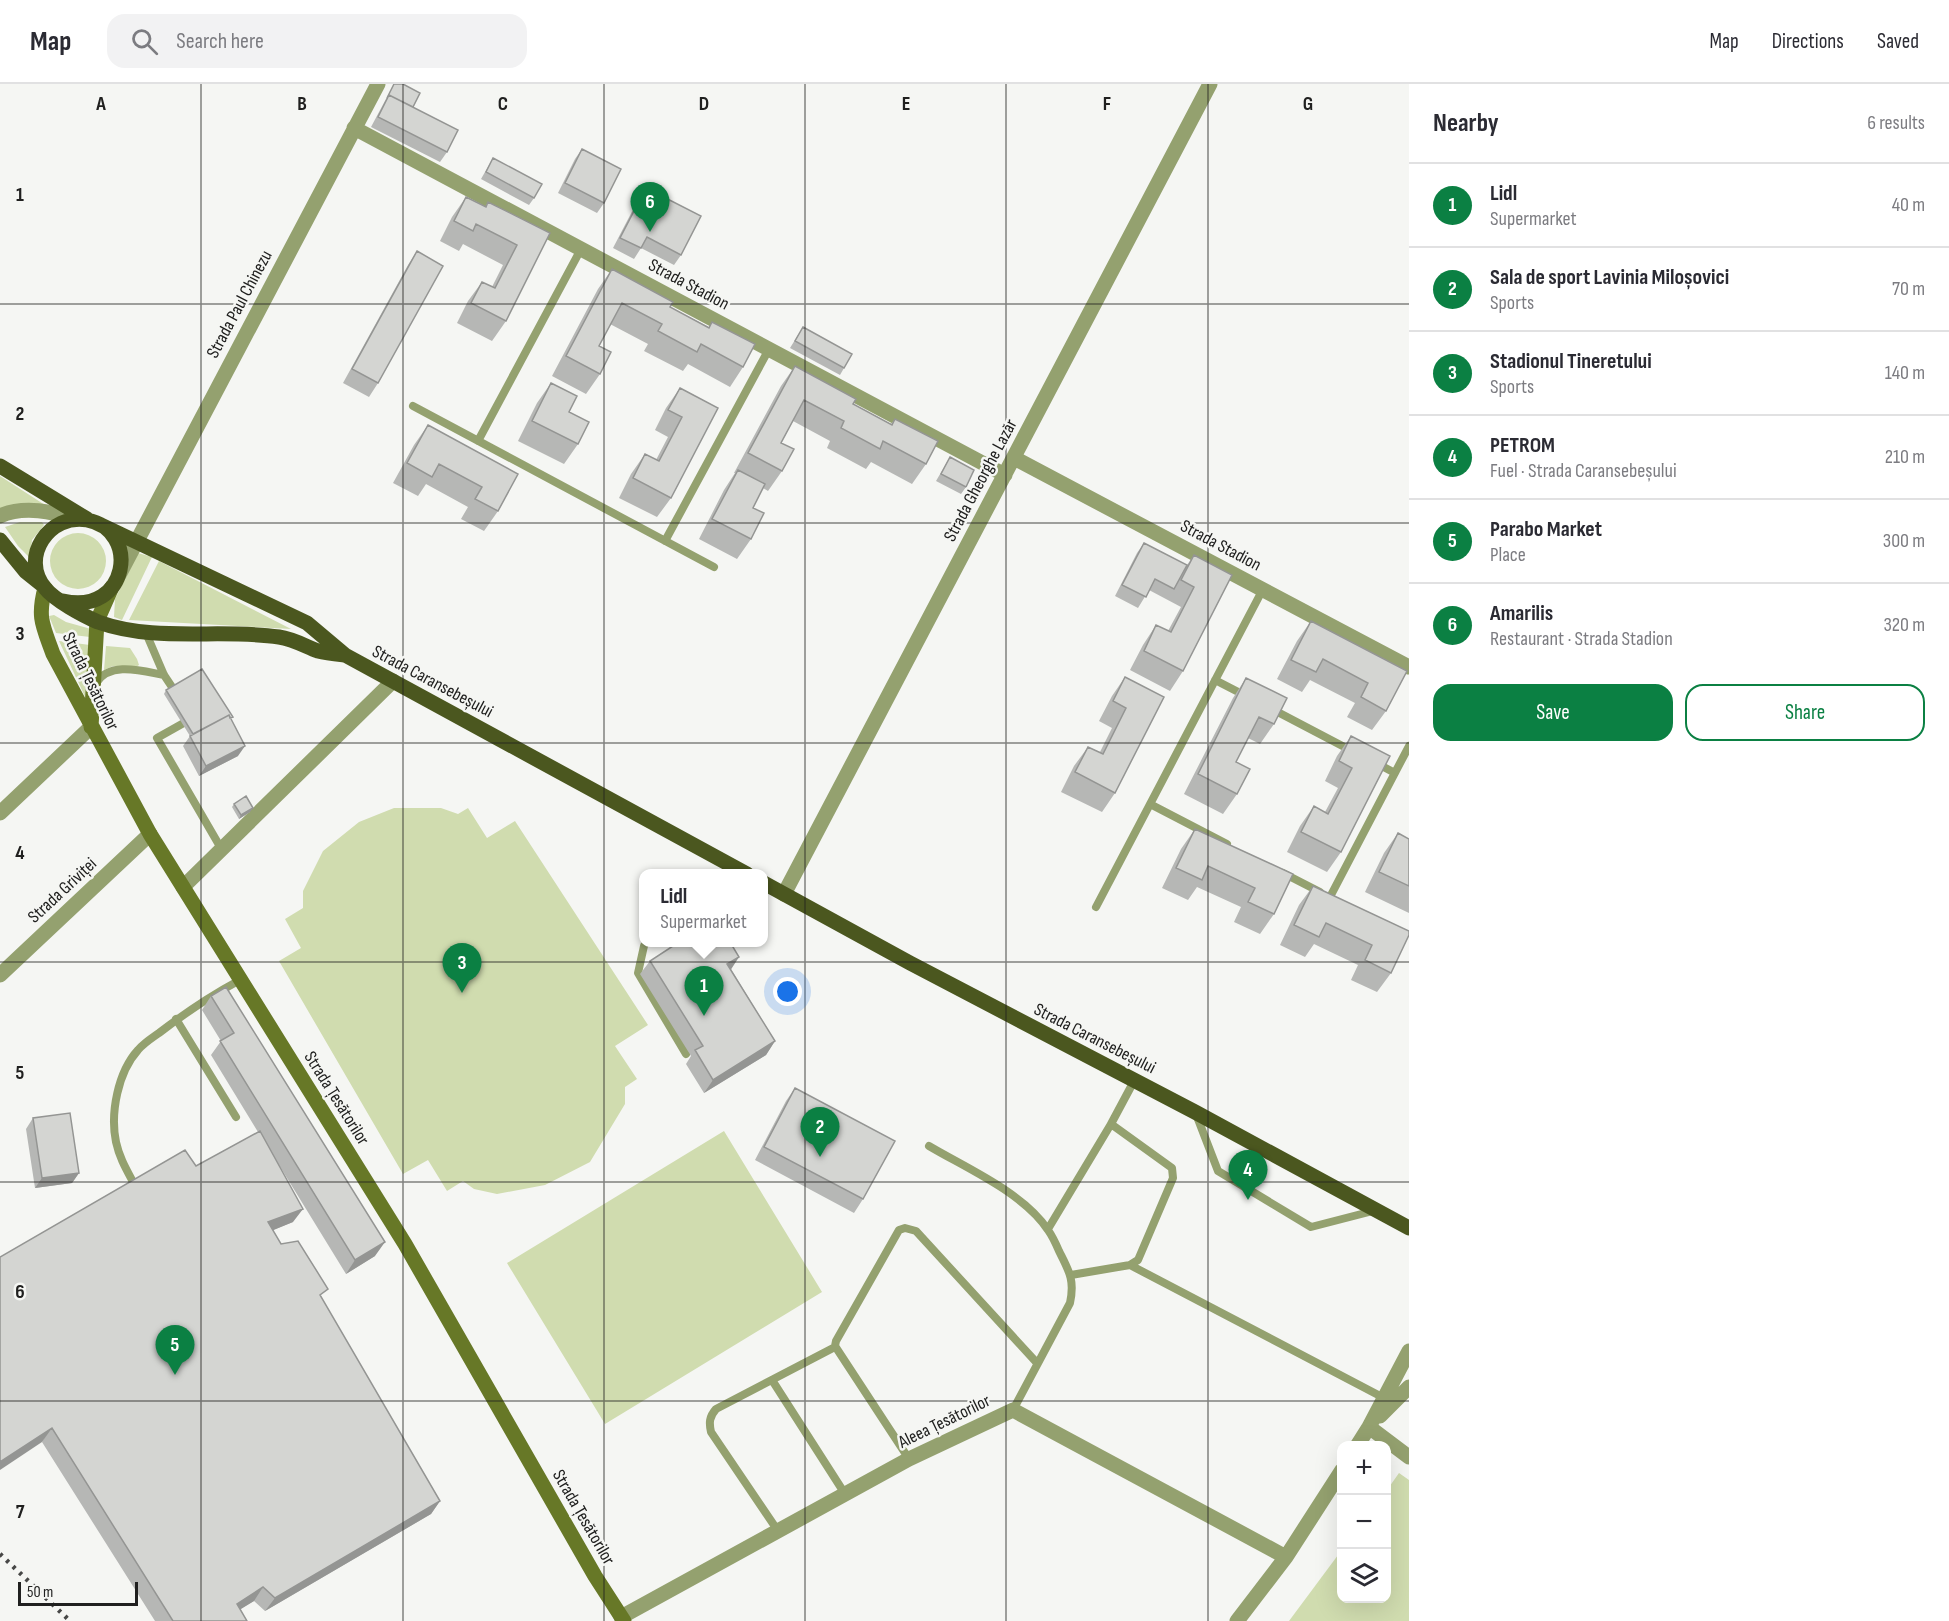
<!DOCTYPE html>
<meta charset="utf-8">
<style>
body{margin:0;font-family:"Sofia Sans Condensed",sans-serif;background:#f2f2f3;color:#2b2b33}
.controls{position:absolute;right:18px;bottom:18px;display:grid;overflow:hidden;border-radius:12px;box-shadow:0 6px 24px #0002}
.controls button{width:54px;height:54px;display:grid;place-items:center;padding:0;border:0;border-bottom:2px solid #e1e1e2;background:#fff;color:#2b2b33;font:30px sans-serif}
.scale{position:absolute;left:18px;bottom:15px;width:120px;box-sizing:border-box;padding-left:6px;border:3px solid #20201f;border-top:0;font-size:16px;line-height:21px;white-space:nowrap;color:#20201f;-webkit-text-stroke:4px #f5f6f3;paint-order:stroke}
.you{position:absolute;left:788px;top:908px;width:21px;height:21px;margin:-15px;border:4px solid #fff;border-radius:50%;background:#1a73e8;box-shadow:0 0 0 9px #1a73e833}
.badge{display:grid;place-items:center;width:39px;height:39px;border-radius:50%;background:#0b8043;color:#fff;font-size:20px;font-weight:700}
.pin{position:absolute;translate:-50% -50px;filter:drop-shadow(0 2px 3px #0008)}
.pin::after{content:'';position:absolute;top:32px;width:21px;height:18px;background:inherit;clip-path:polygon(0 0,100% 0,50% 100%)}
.popup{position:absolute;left:639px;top:785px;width:129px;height:78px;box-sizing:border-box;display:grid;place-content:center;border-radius:12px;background:#fff;filter:drop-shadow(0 2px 4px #0005);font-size:20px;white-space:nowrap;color:#7c7c81}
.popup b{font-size:22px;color:#2b2b33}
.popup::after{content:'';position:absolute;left:50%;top:100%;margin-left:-12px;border:12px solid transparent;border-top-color:#fff}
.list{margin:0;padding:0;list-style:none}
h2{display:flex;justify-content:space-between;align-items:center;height:78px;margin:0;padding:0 24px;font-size:26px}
h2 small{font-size:20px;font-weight:400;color:#7c7c81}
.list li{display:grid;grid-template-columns:39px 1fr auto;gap:18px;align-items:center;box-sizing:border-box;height:84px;padding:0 24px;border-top:2px solid #e1e1e2}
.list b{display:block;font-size:22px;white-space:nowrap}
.list p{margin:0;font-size:20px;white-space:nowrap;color:#7c7c81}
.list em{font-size:20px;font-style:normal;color:#7c7c81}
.actions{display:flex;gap:12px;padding:18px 24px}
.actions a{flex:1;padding:14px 0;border:2px solid #0b8043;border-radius:18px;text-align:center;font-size:21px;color:#0b8043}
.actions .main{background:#0b8043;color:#fff}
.icon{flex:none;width:33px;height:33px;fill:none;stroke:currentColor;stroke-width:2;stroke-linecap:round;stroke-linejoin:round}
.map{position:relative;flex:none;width:1409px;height:1537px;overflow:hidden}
header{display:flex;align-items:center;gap:36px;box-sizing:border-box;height:84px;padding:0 30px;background:#fff;border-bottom:2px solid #e1e1e2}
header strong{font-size:28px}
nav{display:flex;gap:33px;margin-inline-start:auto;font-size:21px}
.search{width:420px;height:54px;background:#f2f2f3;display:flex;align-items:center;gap:15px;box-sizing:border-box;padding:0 21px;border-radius:18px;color:#7c7c81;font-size:22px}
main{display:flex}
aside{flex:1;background:#fff}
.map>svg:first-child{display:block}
.green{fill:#d0dcaf}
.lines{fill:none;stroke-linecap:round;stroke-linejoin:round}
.service{stroke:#94a16f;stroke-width:8}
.minor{stroke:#94a16f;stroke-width:15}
.secondary{stroke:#677827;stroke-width:15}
.primary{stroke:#4b571f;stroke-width:15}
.rail{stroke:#474746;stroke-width:4.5;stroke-dasharray:3 6;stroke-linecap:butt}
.wall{fill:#b6b7b5}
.shaded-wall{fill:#949593}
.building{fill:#d4d5d2;stroke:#949593;stroke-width:1.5}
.grid{fill:none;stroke:#20201f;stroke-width:1.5;stroke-opacity:0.55}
.labels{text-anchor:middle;stroke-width:5;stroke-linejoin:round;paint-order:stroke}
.street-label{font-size:18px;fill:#20201f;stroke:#f5f6f3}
.grid-label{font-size:20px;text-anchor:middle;font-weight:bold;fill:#20201f;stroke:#f5f6f3;stroke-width:5;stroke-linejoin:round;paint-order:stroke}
</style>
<header>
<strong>Map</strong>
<div class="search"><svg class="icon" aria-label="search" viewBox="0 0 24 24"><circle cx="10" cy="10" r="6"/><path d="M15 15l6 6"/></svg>Search here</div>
<nav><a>Map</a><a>Directions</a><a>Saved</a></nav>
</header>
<main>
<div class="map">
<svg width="1409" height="1537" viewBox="0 0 1409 1537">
<rect width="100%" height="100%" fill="#f5f6f3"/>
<!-- green -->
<path class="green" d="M0 392 45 421 0 424Z
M20 438H42L44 441 32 456 30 474 18 462 5 443Z
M50 477a28 28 0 1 1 56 0a28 28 0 1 1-56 0Z
M138 469 152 473 122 536 114 533 115 515Z
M159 477 291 545 129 536Z
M54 531 66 538 91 545 90 553 56 549 49 532Z
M59 557 90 561 88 619Z
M106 562 130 564 137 575 139 581 136 583 113 582 104 586Z
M394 724H441L458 730 468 724 487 754 515 737 648 941 615 962 637 995 625 1003V1020L590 1078 545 1101 497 1110 474 1105 463 1097 447 1107 428 1076 403 1090 279 877 301 864 285 835 303 824V807L323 767 359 738Z
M724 1047 822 1208 605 1340 507 1179Z
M1399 1389 1409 1396V1537H1289L1341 1467 1342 1514H1386L1387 1406Z"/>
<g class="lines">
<!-- service -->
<path class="service" d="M413 322 714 483
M478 357 581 165
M665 457 769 265
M146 549 164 591 176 609
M1215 596 1246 612
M96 599C110 577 142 587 164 591
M1270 624 1352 667
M189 636 157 654 222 766
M1376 679 1395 689
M1150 720 1227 760
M1283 789 1320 808
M1330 813 1409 662
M1096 823 1263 505
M644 862 638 889 686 970
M176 935 236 1033
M1196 1030 1218 1087 1311 1143 1373 1127
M929 1062C966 1084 1024 1109 1048 1146 1053 1153 1056 1160 1059 1167 1069 1187 1075 1196 1070 1219L1013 1326
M132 1096C125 1083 119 1072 116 1058 110 1029 118 988 138 966 144 959 152 954 159 949 185 929 212 911 240 896
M1048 1145 1111 1040
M1130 1181 1384 1314
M1071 1191 1130 1181 1138 1176 1173 1094 1172 1084 1111 1040 1134 997
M772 1296 845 1410
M909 1375 835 1262 836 1257 899 1146 905 1144 916 1147 1037 1279
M778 1447 711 1348C709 1339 709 1333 716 1325L835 1263"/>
<!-- minor -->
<path class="minor" d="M354 44 1005 391
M1014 374 1409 583
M0 432C24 421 53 428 77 435
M119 491 378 0
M0 729 91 643
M183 803 393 597
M784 810 1210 0
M0 891 150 750
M1380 1332 1409 1303
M1369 1343 1409 1373
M1357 1362 1369 1343 1409 1267
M621 1533 909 1375 1013 1326 1286 1473
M1237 1537 1286 1473 1342 1386"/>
<!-- secondary -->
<path class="secondary" d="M45 504C37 534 43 542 53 570L150 750 405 1160 595 1492 624 1537
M91 643 97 537 112 503"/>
<!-- primary -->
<path class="primary" d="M0 382 87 435
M101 441 307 539 345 571 747 790
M0 456 26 488 41 500
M63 517C129 532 141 446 87 436 50 429 19 473 45 504 54 516 84 532 98 538 157 559 219 544 279 553 293 555 305 562 318 567 326 569 336 570 345 571
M764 799 910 879 1195 1028 1409 1144"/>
<!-- rail -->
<path class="rail" d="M0 1470 70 1537"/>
</g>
<!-- wall -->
<path class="wall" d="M394 0H403L413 23 447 68 440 78 371 43Z
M582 65 604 119 597 129 558 109 575 75Z
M493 74 534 114 529 121 481 95Z
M646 104 681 171 674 181 641 164 634 175 613 164 639 114Z
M466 113 485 123 488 118 550 149 506 237 492 257 457 239 468 217 482 198 492 203 503 181 463 160 459 167 440 157 452 133Z
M417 167 378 299 369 313 343 299 408 181Z
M612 185 670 223 709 243 712 238 743 283 730 303 688 280 683 287 644 267 648 260 610 240 599 262 600 290 586 310 552 292 598 205Z
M803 243 844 284 840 291 790 264Z
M795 282 853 320 891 340 895 335 926 380 912 400 871 378 866 385 827 364 830 357 793 337 781 359 782 387 768 407 763 404 753 424 751 455 737 475 699 455 724 406 735 389H734L781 302Z
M551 299 569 328 578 360 564 380 518 357 537 319Z
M680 304 718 324 671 414 657 433 619 414 631 390 645 370 656 376 668 353 655 346 666 324Z
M428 341 518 390 498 427 484 447 461 435 468 423 426 400 418 412 393 399 414 361Z
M950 373 966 403 961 410 936 397Z
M1144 459 1187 481 1194 471 1232 491 1183 587 1170 607 1130 586 1143 561 1156 541 1168 547 1181 523 1149 506 1138 524 1115 512 1137 469Z
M1311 537 1407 587 1386 627 1372 646 1347 633 1355 619 1310 596 1302 608 1277 595 1297 557Z
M1125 593 1164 613 1115 709 1102 728 1061 708 1074 682 1088 663 1100 668 1112 644 1099 637 1112 612Z
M1246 594 1274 640 1260 660 1248 654 1236 678 1237 710 1223 730 1184 710 1233 614Z
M166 606 233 633 231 635 238 672 199 692 183 662 190 652 164 610Z
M1351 652 1390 672 1341 768 1327 788 1287 768 1300 742 1314 722 1325 728 1338 704 1325 697 1337 672Z
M234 720 250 728 239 735 232 723Z
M1195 745 1293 790 1274 830 1260 850 1234 838 1241 823 1197 803 1188 816 1162 804 1181 765Z
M1398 749 1409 755V829L1365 808 1384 769Z
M1313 802 1409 847 1391 889 1377 908 1351 896 1358 881 1314 860 1305 873 1280 861 1299 821Z
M650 877 731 885 775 957 766 971 704 1009 686 980 691 972 640 890Z
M211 912 375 1172 346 1190 279 1081 293 1138 273 1146 281 1160 321 1214 440 1417 431 1430 265 1527 254 1517 240 1525 247 1537H155L42 1358 196 1082 258 1048 211 971 221 957 202 926Z
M795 1004 863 1115 854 1129 755 1076 786 1017Z
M33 1034 79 1089 72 1099 35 1104 26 1045Z"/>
<!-- shaded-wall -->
<path class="shaded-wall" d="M245 662 238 672 199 692 206 682Z
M253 724 250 728 239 735 241 731Z
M739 873 730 887 727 880Z
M775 957 766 971 704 1009 713 996Z
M79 1089 72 1099 35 1104 42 1094Z
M303 1125 293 1138 259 1152 268 1138Z
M385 1158 375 1172 346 1190 355 1176Z
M52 1344 42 1358 0 1386V1378Z
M440 1417 431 1430 265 1527 275 1514Z
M263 1503 254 1517 228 1533 237 1520Z"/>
<!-- building -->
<path class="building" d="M394 0H403L420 9 413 23 389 11 387 14Z
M389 11 458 46 447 68 378 33Z
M582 65 621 85 604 119 565 99Z
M493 74 542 100 534 114 486 88Z
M646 104 701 132 681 171 647 153 641 164 620 154Z
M466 113 486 123 488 118 550 149 506 237 471 219 482 198 495 204 517 161 476 140 473 147 454 137Z
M417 167 443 182 378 299 352 285Z
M612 185 673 218 670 223 709 244 712 238 755 260 743 283 701 260 697 268 658 247 662 240 622 219 599 262 611 268 600 290 566 272Z
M803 243 852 270 844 284 795 257Z
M795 282 856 315 853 320 892 341 895 335 938 357 926 380 883 357 880 365 841 344 844 337 804 316 781 359 794 365 782 387 748 369Z
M551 299 577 312 569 328 589 338 578 360 532 337Z
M680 304 718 324 671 414 633 394 645 370 659 377 682 333 668 326Z
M428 341 518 390 498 427 475 415 482 403 439 380 432 393 407 379Z
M950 373 974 386 966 403 941 390Z
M738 386 765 400 753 424 764 429 751 455 712 435Z
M1144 459 1187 481 1174 505 1155 495 1146 513 1122 501Z
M1194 471 1232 491 1183 587 1144 567 1156 541 1171 548 1194 503 1181 496Z
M1311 537 1407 587 1386 627 1361 613 1368 599 1323 575 1316 588 1291 576Z
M202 585 233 633 230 634 229 631 193 650 166 606Z
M1125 593 1164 613 1115 709 1075 688 1088 663 1103 670 1126 624 1113 617Z
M1246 594 1287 614 1274 640 1259 633 1236 678 1250 685 1237 710 1198 690Z
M229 631 245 662 206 682 190 652Z
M1351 652 1390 672 1341 768 1301 748 1314 722 1328 730 1352 684 1339 677Z
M246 712 253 724 241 731 234 720Z
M1195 745 1293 790 1274 830 1248 818 1255 804 1208 782 1202 796 1176 784Z
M1398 749 1409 755V802L1379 788Z
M1313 802 1409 847V851L1391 889 1365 876 1372 861 1326 839 1319 853 1294 841Z
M679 858H730L739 873 727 880 775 957 713 996 695 966 703 962 650 877Z
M226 903 385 1158 355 1176 220 957 234 949 211 912Z
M795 1004 895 1057 863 1115 764 1063Z
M70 1029 79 1089 42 1094 33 1034Z
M260 1047 303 1125 268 1138 281 1160 298 1157 328 1205 320 1211 440 1417 275 1514 263 1503 237 1520 247 1537H173L52 1344 0 1378V1173L185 1066 196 1082Z"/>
<!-- grid -->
<path class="grid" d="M201 0V1537M403 0V1537M604 0V1537M805 0V1537M1006 0V1537M1208 0V1537M0 220H1409M0 439H1409M0 659H1409M0 878H1409M0 1098H1409M0 1317H1409"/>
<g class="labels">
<!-- street labels -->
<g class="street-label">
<text transform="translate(689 200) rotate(28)" y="6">Strada Stadion</text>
<text transform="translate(239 220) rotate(-62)" y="6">Strada Paul Chinezu</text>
<text transform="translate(980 396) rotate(-62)" y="6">Strada Gheorghe Lazăr</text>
<text transform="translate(1221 461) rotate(28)" y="6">Strada Stadion</text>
<text transform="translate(91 597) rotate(64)" y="6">Strada Țesătorilor</text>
<text transform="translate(433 597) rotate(28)" y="6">Strada Caransebeșului</text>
<text transform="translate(62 806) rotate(-43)" y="6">Strada Griviței</text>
<text transform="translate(1095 954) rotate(27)" y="6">Strada Caransebeșului</text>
<text transform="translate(337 1014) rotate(58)" y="6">Strada Țesătorilor</text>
<text transform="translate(944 1337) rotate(-26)" y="6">Aleea Țesătorilor</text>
<text transform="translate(584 1433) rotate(60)" y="6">Strada Țesătorilor</text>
</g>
</g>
<g class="grid-label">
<text x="101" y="26">A</text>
<text x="302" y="26">B</text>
<text x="503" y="26">C</text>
<text x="704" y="26">D</text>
<text x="906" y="26">E</text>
<text x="1107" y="26">F</text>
<text x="1308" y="26">G</text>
<text x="20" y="117">1</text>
<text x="20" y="336">2</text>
<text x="20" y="556">3</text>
<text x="20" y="775">4</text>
<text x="20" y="995">5</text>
<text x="20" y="1214">6</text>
<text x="20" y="1434">7</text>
</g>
</svg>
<div class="controls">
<button>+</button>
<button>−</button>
<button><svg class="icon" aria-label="layers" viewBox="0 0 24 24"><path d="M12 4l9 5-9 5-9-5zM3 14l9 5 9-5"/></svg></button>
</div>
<div class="scale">50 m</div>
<div class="you"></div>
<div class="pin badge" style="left:704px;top:932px">1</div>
<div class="popup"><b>Lidl</b>Supermarket</div>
<div class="pin badge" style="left:820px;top:1073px">2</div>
<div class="pin badge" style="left:462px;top:909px">3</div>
<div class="pin badge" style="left:1248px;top:1116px">4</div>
<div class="pin badge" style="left:175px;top:1291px">5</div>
<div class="pin badge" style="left:650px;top:148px">6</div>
</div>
<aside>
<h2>Nearby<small>6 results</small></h2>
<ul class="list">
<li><span class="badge">1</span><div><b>Lidl</b><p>Supermarket</p></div><em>40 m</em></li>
<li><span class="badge">2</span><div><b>Sala de sport Lavinia Miloșovici</b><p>Sports</p></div><em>70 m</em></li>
<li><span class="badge">3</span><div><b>Stadionul Tineretului</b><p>Sports</p></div><em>140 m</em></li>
<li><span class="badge">4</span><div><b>PETROM</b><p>Fuel · Strada Caransebeșului</p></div><em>210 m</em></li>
<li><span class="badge">5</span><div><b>Parabo Market</b><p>Place</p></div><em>300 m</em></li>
<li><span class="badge">6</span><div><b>Amarilis</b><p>Restaurant · Strada Stadion</p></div><em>320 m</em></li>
</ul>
<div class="actions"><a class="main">Save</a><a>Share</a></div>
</aside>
</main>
